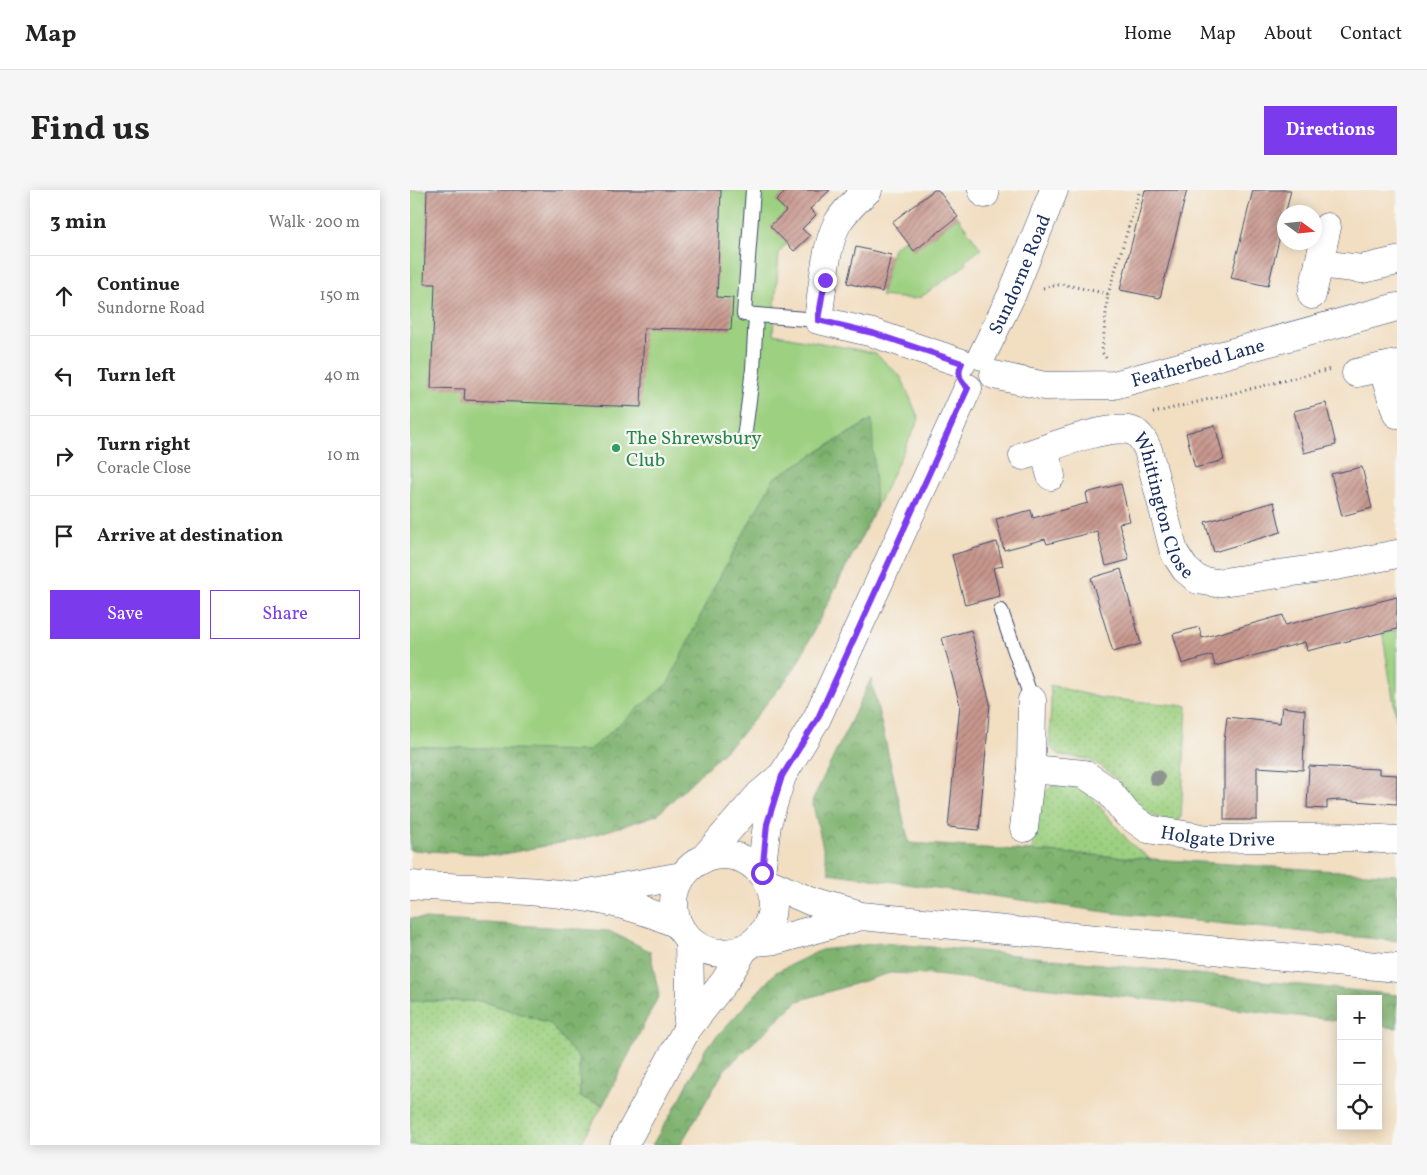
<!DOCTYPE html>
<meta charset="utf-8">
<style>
body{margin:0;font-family:Vollkorn,serif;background:#f6f6f6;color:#222}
.controls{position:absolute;right:15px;bottom:15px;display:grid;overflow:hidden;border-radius:0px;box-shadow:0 2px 12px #0003}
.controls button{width:45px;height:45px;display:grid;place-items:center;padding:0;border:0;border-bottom:1px solid #e0e0e0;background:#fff;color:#222;font:25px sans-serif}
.compass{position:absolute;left:867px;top:15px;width:45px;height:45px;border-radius:50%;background:#fff;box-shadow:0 2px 12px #0003;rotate:105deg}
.stop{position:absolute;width:15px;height:15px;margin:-11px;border:4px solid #7c3aed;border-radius:50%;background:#fff}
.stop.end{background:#7c3aed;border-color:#fff;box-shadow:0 1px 5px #0008}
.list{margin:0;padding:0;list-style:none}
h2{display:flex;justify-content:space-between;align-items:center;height:65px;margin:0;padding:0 20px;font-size:21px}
h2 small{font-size:16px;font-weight:400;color:#767676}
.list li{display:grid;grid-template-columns:32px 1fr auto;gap:15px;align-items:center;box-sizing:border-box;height:80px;padding:0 20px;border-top:1px solid #e0e0e0}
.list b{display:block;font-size:19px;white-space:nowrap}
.list p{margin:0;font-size:16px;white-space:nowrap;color:#767676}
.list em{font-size:16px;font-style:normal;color:#767676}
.actions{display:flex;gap:10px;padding:15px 20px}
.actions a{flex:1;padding:11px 0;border:1px solid #7c3aed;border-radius:0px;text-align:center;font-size:18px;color:#7c3aed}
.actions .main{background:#7c3aed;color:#fff}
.icon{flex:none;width:28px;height:28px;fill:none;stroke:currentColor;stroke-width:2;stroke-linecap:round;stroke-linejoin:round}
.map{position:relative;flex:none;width:987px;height:955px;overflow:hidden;border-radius:0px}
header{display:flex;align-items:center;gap:30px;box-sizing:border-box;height:70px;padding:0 25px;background:#fff;border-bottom:1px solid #e0e0e0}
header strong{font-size:24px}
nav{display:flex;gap:28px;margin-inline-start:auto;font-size:18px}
.intro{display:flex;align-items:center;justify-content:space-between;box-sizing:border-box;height:120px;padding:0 30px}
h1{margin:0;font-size:35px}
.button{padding:12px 22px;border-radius:0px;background:#7c3aed;color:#fff;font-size:18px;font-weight:700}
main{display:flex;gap:30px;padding:0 30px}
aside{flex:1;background:#fff;border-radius:0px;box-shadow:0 2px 12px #0003}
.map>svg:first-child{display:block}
.grass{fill:url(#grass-dots);stroke:#5c806f}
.forest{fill:url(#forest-crowns);stroke:#4c7066}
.garden{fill:#9dd080;stroke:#5c806f}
.building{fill:url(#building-hatch)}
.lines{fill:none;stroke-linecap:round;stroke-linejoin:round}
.lane-casing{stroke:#3b496d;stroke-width:16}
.street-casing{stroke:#3b496d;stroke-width:29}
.secondary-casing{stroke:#3b496d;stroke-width:29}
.highway-casing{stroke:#3b496d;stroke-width:29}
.path{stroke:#3b496d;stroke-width:3;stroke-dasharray:1 4;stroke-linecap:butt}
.lane{stroke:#fff;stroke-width:14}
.street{stroke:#fff;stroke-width:28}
.secondary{stroke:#fff;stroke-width:28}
.highway{stroke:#fff;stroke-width:28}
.tree{fill:#8e948f}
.route{stroke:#7c3aed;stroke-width:6}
.leisure-dot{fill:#2e9e5b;stroke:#f6f6f2;stroke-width:2}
.labels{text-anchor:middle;stroke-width:4.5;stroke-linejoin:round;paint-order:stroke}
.street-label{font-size:19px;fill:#1b2f5e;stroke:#f6f6f2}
.leisure-label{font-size:19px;fill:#27864d;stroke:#f6f6f2;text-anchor:start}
</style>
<header>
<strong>Map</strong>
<nav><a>Home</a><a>Map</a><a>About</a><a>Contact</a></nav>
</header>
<div class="intro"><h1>Find us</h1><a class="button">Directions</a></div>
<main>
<aside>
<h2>3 min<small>Walk · 200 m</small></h2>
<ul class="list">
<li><svg class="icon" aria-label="ahead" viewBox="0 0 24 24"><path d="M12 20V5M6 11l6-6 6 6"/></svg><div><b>Continue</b><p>Sundorne Road</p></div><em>150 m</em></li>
<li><svg class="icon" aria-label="left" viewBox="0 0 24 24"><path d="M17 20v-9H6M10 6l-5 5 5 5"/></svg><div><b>Turn left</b></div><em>40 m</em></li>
<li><svg class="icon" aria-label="right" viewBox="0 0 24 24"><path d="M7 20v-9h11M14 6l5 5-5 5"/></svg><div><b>Turn right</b><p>Coracle Close</p></div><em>10 m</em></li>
<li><svg class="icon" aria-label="arrive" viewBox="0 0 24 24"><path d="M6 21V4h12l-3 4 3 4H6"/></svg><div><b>Arrive at destination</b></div></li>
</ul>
<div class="actions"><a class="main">Save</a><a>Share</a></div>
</aside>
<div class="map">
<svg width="987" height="955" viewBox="0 0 987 955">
<defs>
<pattern id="grass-dots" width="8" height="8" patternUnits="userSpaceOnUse" patternTransform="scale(1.25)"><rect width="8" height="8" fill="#9dd080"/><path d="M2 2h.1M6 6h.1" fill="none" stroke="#87b371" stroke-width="1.8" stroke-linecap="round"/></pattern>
<pattern id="forest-crowns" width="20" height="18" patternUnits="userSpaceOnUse" patternTransform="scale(1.25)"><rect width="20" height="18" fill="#7eb26e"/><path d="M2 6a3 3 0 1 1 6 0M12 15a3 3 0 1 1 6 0" fill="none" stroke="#66915e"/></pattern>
<pattern id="building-hatch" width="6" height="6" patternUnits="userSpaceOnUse" patternTransform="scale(1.25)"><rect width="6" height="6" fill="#c8978d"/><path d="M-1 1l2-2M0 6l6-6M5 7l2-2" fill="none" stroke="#a27c76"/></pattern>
</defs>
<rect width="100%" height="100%" fill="#f6f6f2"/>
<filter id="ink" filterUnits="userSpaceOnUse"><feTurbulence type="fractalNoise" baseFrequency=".02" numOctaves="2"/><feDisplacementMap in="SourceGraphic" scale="10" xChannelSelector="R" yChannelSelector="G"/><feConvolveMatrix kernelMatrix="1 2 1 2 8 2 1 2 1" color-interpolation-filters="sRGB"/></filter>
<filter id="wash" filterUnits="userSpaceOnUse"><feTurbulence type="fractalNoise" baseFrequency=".0096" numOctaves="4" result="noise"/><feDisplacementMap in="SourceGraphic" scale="20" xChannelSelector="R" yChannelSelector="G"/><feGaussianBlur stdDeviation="1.12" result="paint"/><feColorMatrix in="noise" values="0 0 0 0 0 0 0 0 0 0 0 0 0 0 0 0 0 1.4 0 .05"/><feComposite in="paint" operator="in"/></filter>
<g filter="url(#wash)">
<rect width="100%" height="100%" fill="#f2dec1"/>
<!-- grass -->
<path class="grass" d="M640 495 691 508 777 516 771 627 766 633 736 624 707 590 691 576 678 569 650 565 640 557C638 536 643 516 640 495Z
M653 595 670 598 680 605 720 653 740 669 622 661 629 608 642 596Z
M0 811H72L139 833 169 869 170 907 193 915 170 955H0Z"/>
<!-- forest -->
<path class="forest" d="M463 229 466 318 384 480 329 547 247 625 175 648 89 665 0 660V556L178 561 258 493 305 395 364 288Z
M461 489 499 653 987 685V751L703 723 419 683 402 611Z
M0 728 199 741 240 761 249 805 193 915 170 907 169 869 139 833 72 811H0Z
M471 753 558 760 987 805V838L968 836V809H931V831L525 785 480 783 388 811 315 879 270 955H242L270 909 296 858 366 782 411 760Z"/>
<!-- garden -->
<path class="garden" d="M0 0H377L366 11 376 21 361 36 377 53 369 63 363 144 465 163 491 187 509 229 466 318 462 229 364 288 305 395 258 493 178 561 0 556Z
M548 27 571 59 555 71 557 74 511 107 502 109 471 106 483 58 495 49 504 60Z
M975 431 978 442 987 440V533L971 434Z"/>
<g id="blocks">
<!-- building -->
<path class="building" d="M17 0H311L307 107 323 108 321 140 234 138 231 217 54 210 55 199 21 198 25 94H14Z
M377 0H420L400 19 406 25 392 39 400 46 384 61 360 36 376 21 366 11Z
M524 0H528L548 27 504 61 482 32Z
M735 0H777L750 108 710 100Z
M843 0H881L858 96 821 88Z
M446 57 481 65 472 102 437 93Z
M916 213 926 255 894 263 884 221Z
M805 235 814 270 785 278 776 243Z
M952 277 962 318 932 326 921 284Z
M711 294 720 331 709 333 719 370 696 376 687 341 637 354 635 349 594 360 586 329 621 320 623 328 678 313 676 303Z
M864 312 871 342 804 362 795 332Z
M587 352 593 376 583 378 590 406 555 415 542 365Z
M711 379 731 454 703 462 681 388Z
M987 407V439L897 461 895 452 805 476 802 465 772 474 763 444 789 437 792 448 873 425 875 435Z
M561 440 580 513 569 640 538 637 550 515 532 448Z
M872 517 895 520 893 580 847 577V630H814V552L817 527 870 533Z
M899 576 969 579V584L987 585V614L929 610 917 611V619L897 618Z"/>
</g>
</g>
<g filter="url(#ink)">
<use href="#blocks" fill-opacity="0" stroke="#3b496d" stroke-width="1"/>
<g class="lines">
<!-- lane casing -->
<g class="lane-casing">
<path id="lane" d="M343 0 334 124 408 130
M335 241 343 179 346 126
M591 421 622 510"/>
</g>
<!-- street casing -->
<g class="street-casing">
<g id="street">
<path d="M458 0C447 10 434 21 427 34 415 57 412 104 408 130L463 143 552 173"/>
<path d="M572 0 575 4"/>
<path d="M909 74 952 79 987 71"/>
<path d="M902 105 917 37"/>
<path d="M972 177 987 224"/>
<path d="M946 183 987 174"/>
<path d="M634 260 641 286"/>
<path id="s1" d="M613 266C639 258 692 236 718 240 729 241 734 251 738 260L764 362 775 379 788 390 806 393 926 376 987 364"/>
<path id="s2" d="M621 579 674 584 698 600 717 624 738 639 798 649 940 647 987 650"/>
<path d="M614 638 621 579 622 510"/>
</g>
</g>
<!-- secondary casing -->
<g class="secondary-casing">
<g id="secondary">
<path id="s3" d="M572 166 602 104 644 0"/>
<path id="s4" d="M584 185 635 196 704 195 987 117"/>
<path d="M294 668 349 605 370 587"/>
<path d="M351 683 357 634 372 586 407 528 558 198"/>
<path d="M277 839 280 803 279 750"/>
<path d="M214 955 277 839 315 791 334 759"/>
</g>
</g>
<!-- highway casing -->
<g class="highway-casing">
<path id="highway" d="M264 714a49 49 0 1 1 98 0a49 49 0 1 1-98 0Z
M357 692 400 711 451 726 987 778
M0 695C89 701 185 696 267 734
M178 703 272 686
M345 752 367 750 451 726"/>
</g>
<!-- path -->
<path class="path" d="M633 98 652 94 698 104
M696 168 692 162 698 104 730 0
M743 223 921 179"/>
<!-- lane -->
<use href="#lane" class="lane"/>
<!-- street -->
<use href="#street" class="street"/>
<!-- secondary -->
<use href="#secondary" class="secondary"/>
<!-- highway -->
<use href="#highway" class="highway"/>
</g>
<!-- trees -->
<circle class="tree" cx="747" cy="588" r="8"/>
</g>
<g class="lines" filter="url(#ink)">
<!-- route -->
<path class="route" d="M352 683 357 634 372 586 408 528 558 198C549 191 547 183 552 173L463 143 408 130 415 90"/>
</g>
<!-- markers -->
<circle class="leisure-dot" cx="206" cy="258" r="5"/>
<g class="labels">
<!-- street labels -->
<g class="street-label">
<text dy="7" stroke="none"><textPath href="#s3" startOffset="90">Sundorne Road</textPath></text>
<text dy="7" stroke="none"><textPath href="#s4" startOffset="208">Featherbed Lane</textPath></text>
<text dy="7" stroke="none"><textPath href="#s1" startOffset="196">Whittington Close</textPath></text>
<text dy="7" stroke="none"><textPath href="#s2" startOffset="209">Holgate Drive</textPath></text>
</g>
<!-- leisure labels -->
<g class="leisure-label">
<text x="216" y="254">The Shrewsbury<tspan x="216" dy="22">Club</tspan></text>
</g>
</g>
</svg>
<div class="controls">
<button>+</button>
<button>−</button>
<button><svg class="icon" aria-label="locate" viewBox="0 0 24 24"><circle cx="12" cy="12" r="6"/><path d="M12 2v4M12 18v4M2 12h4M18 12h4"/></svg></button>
</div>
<svg class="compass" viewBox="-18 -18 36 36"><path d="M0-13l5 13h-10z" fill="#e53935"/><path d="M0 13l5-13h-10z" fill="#767676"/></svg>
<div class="stop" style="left:352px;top:683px"></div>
<div class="stop end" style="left:415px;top:90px"></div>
</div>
</main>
